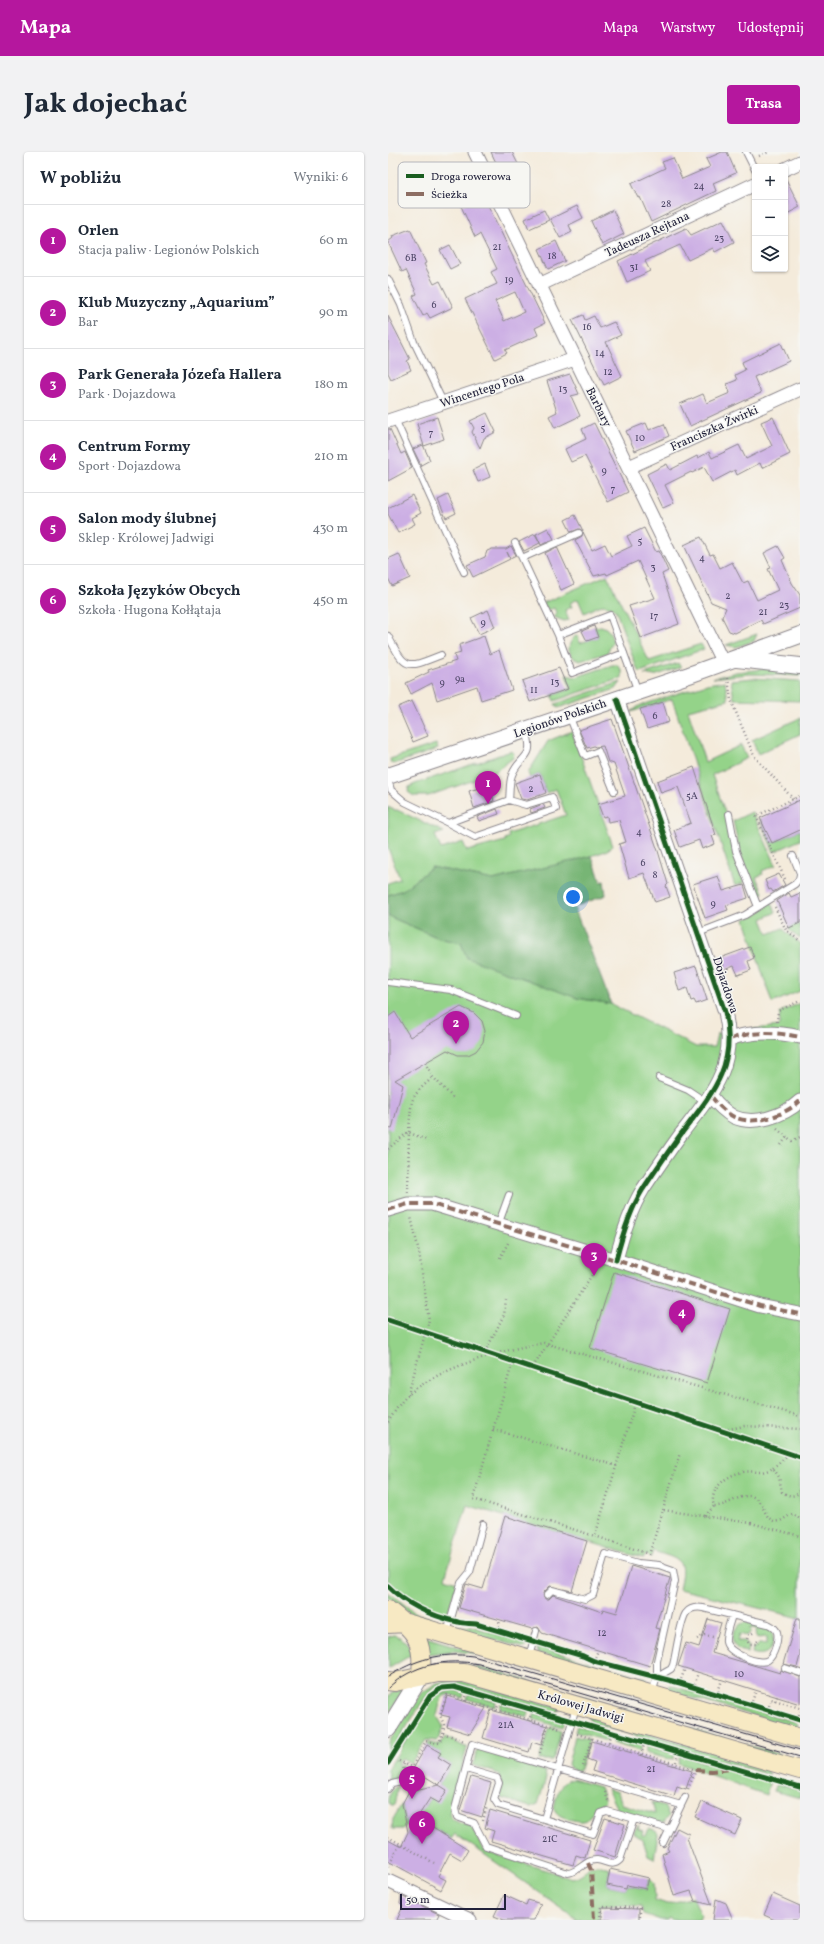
<!DOCTYPE html>
<html lang="pl">
<meta charset="utf-8">
<style>
body{margin:0;font-family:Vollkorn,serif;background:#f2f2f3;color:#1f2937}
.controls{position:absolute;right:12px;top:12px;display:grid;overflow:hidden;border-radius:4px;box-shadow:0 1px 3px #0004}
.controls button{width:36px;height:36px;display:grid;place-items:center;padding:0;border:0;border-bottom:1px solid #e0e1e3;background:#fff;color:#1f2937;font:20px sans-serif}
.scale{position:absolute;left:12px;bottom:10px;width:106px;box-sizing:border-box;padding-left:4px;border:2px solid #22223b;border-top:0;font-size:11px;line-height:14px;white-space:nowrap;color:#22223b;-webkit-text-stroke:3px #f6f6f2;paint-order:stroke}
.you{position:absolute;left:185px;top:745px;width:14px;height:14px;margin:-10px;border:3px solid #fff;border-radius:50%;background:#1a73e8;box-shadow:0 0 0 6px #1a73e833}
.badge{display:grid;place-items:center;width:26px;height:26px;border-radius:50%;background:#b5179e;color:#fff;font-size:13px;font-weight:700}
.pin{position:absolute;translate:-50% -33px;filter:drop-shadow(0 1px 2px #0008)}
.pin::after{content:'';position:absolute;top:21px;width:14px;height:12px;background:inherit;clip-path:polygon(0 0,100% 0,50% 100%)}
.list{margin:0;padding:0;list-style:none}
h2{display:flex;justify-content:space-between;align-items:center;height:52px;margin:0;padding:0 16px;font-size:17px}
h2 small{font-size:13px;font-weight:400;color:#747a83}
.list li{display:grid;grid-template-columns:26px 1fr auto;gap:12px;align-items:center;box-sizing:border-box;height:72px;padding:0 16px;border-top:1px solid #e0e1e3}
.list b{display:block;font-size:15px;white-space:nowrap}
.list p{margin:0;font-size:13px;white-space:nowrap;color:#747a83}
.list em{font-size:13px;font-style:normal;color:#747a83}
.icon{flex:none;width:22px;height:22px;fill:none;stroke:currentColor;stroke-width:2;stroke-linecap:round;stroke-linejoin:round}
.map{position:relative;flex:none;width:412px;height:1768px;overflow:hidden;border-radius:4px}
header{display:flex;align-items:center;gap:24px;box-sizing:border-box;height:56px;padding:0 20px;background:#b5179e;color:#fff}
header strong{font-size:19px}
nav{display:flex;gap:22px;margin-inline-start:auto;font-size:14px}
.intro{display:flex;align-items:center;justify-content:space-between;box-sizing:border-box;height:96px;padding:0 24px}
h1{margin:0;font-size:28px}
.button{padding:10px 18px;border-radius:4px;background:#b5179e;color:#fff;font-size:14px;font-weight:700}
main{display:flex;gap:24px;padding:0 24px}
aside{flex:1;background:#fff;border-radius:4px;box-shadow:0 1px 3px #0004}
.map>svg:first-child{display:block}
.green{fill:#94d389;stroke:#5b7a62}
.forest{fill:#77b575;stroke:#4c6c58}
.building{fill:#ccafe4;fill-rule:evenodd}
.lines{fill:none;stroke-linecap:round;stroke-linejoin:round}
.service-casing{stroke:#8b868b;stroke-width:8}
.minor-casing{stroke:#8b868b;stroke-width:15}
.tertiary-casing{stroke:#8b868b;stroke-width:18}
.secondary-casing{stroke:#8b868b;stroke-width:20}
.path{stroke:#8b868b;stroke-width:2.5;stroke-dasharray:1 3;stroke-linecap:butt}
.service{stroke:#fff;stroke-width:6}
.minor{stroke:#fff;stroke-width:13}
.tertiary{stroke:#fff;stroke-width:16}
.secondary{stroke:#f7e9c3;stroke-width:18}
.tram{stroke:#22223b;stroke-width:1}
.quiet{stroke:#8d6e63;stroke-width:4;stroke-dasharray:8 4;stroke-linecap:butt}
.cycleway-casing{stroke:#f6f6f2;stroke-width:8}
.cycleway{stroke:#1b5e20;stroke-width:5}
.labels{text-anchor:middle;stroke-width:3;stroke-linejoin:round;paint-order:stroke}
.number-label{font-size:10px;fill:#4c4565}
.street-label{font-size:12px;fill:#22223b;stroke:#f6f6f2}
.key{fill:#f6f6f2;stroke:#b6b6bb;stroke-width:1}
.key-label{font-size:11px;fill:#22223b}
</style>
<header>
<strong>Mapa</strong>
<nav><a>Mapa</a><a>Warstwy</a><a>Udostępnij</a></nav>
</header>
<div class="intro"><h1>Jak dojechać</h1><a class="button">Trasa</a></div>
<main>
<aside>
<h2>W pobliżu<small>Wyniki: 6</small></h2>
<ul class="list">
<li><span class="badge">1</span><div><b>Orlen</b><p>Stacja paliw · Legionów Polskich</p></div><em>60 m</em></li>
<li><span class="badge">2</span><div><b>Klub Muzyczny „Aquarium”</b><p>Bar</p></div><em>90 m</em></li>
<li><span class="badge">3</span><div><b>Park Generała Józefa Hallera</b><p>Park · Dojazdowa</p></div><em>180 m</em></li>
<li><span class="badge">4</span><div><b>Centrum Formy</b><p>Sport · Dojazdowa</p></div><em>210 m</em></li>
<li><span class="badge">5</span><div><b>Salon mody ślubnej</b><p>Sklep · Królowej Jadwigi</p></div><em>430 m</em></li>
<li><span class="badge">6</span><div><b>Szkoła Języków Obcych</b><p>Szkoła · Hugona Kołłątaja</p></div><em>450 m</em></li>
</ul>
</aside>
<div class="map">
<svg width="412" height="1768" viewBox="0 0 412 1768">
<rect width="100%" height="100%" fill="#f6f6f2"/>
<filter id="ink" filterUnits="userSpaceOnUse"><feTurbulence type="fractalNoise" baseFrequency=".025" numOctaves="2"/><feDisplacementMap in="SourceGraphic" scale="8" xChannelSelector="R" yChannelSelector="G"/><feConvolveMatrix kernelMatrix="1 2 1 2 8 2 1 2 1" color-interpolation-filters="sRGB"/></filter>
<filter id="wash" filterUnits="userSpaceOnUse"><feTurbulence type="fractalNoise" baseFrequency=".012" numOctaves="4" result="noise"/><feDisplacementMap in="SourceGraphic" scale="16" xChannelSelector="R" yChannelSelector="G"/><feGaussianBlur stdDeviation="0.9" result="paint"/><feColorMatrix in="noise" values="0 0 0 0 0 0 0 0 0 0 0 0 0 0 0 0 0 1.4 0 .05"/><feComposite in="paint" operator="in"/></filter>
<g filter="url(#wash)">
<rect width="100%" height="100%" fill="#f4ebdb"/>
<!-- green -->
<path class="green" d="M219 423 261 509 313 492 316 497 252 520 248 514 228 459C216 448 209 455 196 461L190 447 182 451 184 455 177 458 181 468 176 469 166 465 169 462 166 456 160 458 155 451Z
M213 474C221 476 223 482 225 490L219 501 192 509C178 504 178 491 189 483L192 491 210 485 206 475Z
M369 482 366 489 348 495 338 493Z
M290 511 293 515 266 524 256 522Z
M224 513H230L234 519V526L166 549 164 543 183 537 178 523 188 525Z
M377 517 412 520V524L361 522 325 526 348 520Z
M366 526 412 529V549L346 547 343 528Z
M337 529 340 548 300 558 317 610 353 593 359 606 324 623 339 666 346 703 356 731 347 734 284 547 243 560 251 554 319 532Z
M233 530 228 537 170 556 167 552Z
M412 566V582L370 602 364 588Z
M184 579 225 694 218 699 175 713 155 716 105 728 44 715 15 738 0 743V731L12 727 0 696V655L6 658H9L56 680 47 683 53 697 75 690 79 699 117 689V687L121 685 120 682 178 663 168 637 158 641 152 622 142 626 140 621 160 589Z
M48 592 50 597 6 612 3 611 2 607Z
M123 599 126 601 125 606 104 622 40 644H26L20 640 21 635 27 632Z
M364 660 388 713 374 719 375 722 368 725 375 741 369 746 353 704 345 669Z
M371 666 384 691 412 678V688L386 700Z
M383 750 388 760 374 767 380 782 395 776 398 780 412 791V839L384 851 357 767 367 763Z
M0 764 51 786 73 791 189 846 223 852 308 895H326L329 882 391 874 392 860 412 851V1466L291 1437C298 1406 292 1408 265 1399L263 1405 258 1403 256 1406 251 1405 79 1353 57 1426 69 1430 59 1464C35 1456 17 1447 0 1429Z
M412 771V787L402 779 401 776Z
M0 1440 27 1461 57 1471 53 1473 25 1464 0 1446Z
M358 1470C365 1472 374 1472 380 1476 390 1482 386 1509 364 1501L365 1496 368 1495 372 1491 379 1492V1485L369 1486 367 1484 369 1477 362 1476 363 1480 358 1484 352 1482 350 1489H357L361 1494 360 1501C355 1499 349 1498 346 1493 341 1483 349 1472 358 1470Z
M66 1474 86 1475 140 1491 136 1496 67 1477Z
M6 1483C16 1486 22 1492 23 1503L0 1517V1484Z
M37 1485 94 1502 65 1499 40 1502Z
M149 1494 206 1512 259 1526 257 1532 150 1501Z
M72 1512 106 1519 403 1606 412 1608V1611Z
M70 1528 173 1556 170 1559 166 1560 74 1533 57 1532 45 1537 37 1546 0 1604V1591L33 1541 49 1531Z
M281 1533 407 1570 410 1573 409 1576 280 1539Z
M13 1537 14 1540 0 1564V1544Z
M65 1538 76 1541 75 1546C53 1539 54 1543 49 1564L55 1574 50 1588 49 1589 38 1588 23 1611 14 1606 9 1613 15 1614 12 1625 6 1626 0 1630V1617L38 1555 49 1543Z
M81 1542 108 1550 107 1555 79 1547Z
M113 1551 141 1560 140 1565 112 1557Z
M147 1561 176 1570 174 1576 145 1567Z
M200 1564 378 1616 381 1623 204 1571Z
M189 1573 220 1583 219 1589 187 1580Z
M163 1575 173 1579 167 1603 164 1608H151L160 1578Z
M187 1584 201 1588 191 1620 182 1616 180 1612Z
M226 1584 254 1592 252 1599 224 1591Z
M57 1585 79 1596 61 1662C66 1671 74 1672 83 1674L95 1698 102 1701 184 1726C205 1721 193 1708 222 1716L219 1733 238 1737 239 1733 258 1737 261 1726 266 1731 267 1748 279 1752 305 1745 313 1763 311 1768H285L280 1766 279 1768H273L255 1762 253 1754 211 1753V1768H187L188 1766 67 1682 63 1687 36 1670 31 1671 27 1654 30 1649 37 1654 42 1646 58 1638 51 1633 63 1613 50 1605 52 1601 39 1593 41 1591 52 1593Z
M259 1594 287 1602 285 1608 257 1601Z
M89 1598 95 1599 157 1619 158 1626 150 1652 142 1655 113 1646C110 1638 116 1631 111 1622L85 1613Z
M292 1603 382 1629 378 1643 290 1611Z
M185 1627 212 1635 217 1650C195 1660 208 1676 178 1666 172 1664 168 1662 166 1656 169 1643 170 1629 185 1627Z
M389 1632 412 1638V1646L386 1639Z
M10 1634 6 1654 0 1651C0 1643 3 1637 10 1634Z
M219 1637 230 1640 234 1652 267 1662 264 1650 276 1654 281 1664 276 1671H272L229 1657Z
M14 1652 18 1672 15 1677H4L5 1667Z
M251 1673 250 1677 255 1679 254 1683 258 1684 261 1676 269 1679 270 1682 266 1707 260 1704 255 1688 247 1682 246 1679Z"/>
<!-- forest -->
<path class="forest" d="M204 704 213 730 216 729 218 743 186 755 223 852 189 846 79 806 73 791 51 786 0 764V743L15 738 44 715 105 728Z"/>
<g id="blocks">
<!-- building -->
<path class="building" d="M103 0H124L136 24 118 32Z
M334 0H339L348 21 325 31 328 39 263 70 252 45 250 46 243 32 277 16 274 10 285 6 294 27 322 15 318 7Z
M397 25 412 55 397 63Z
M95 43 157 171 147 176 150 183 117 198 119 201 107 207 77 147 109 132 103 120 109 117 92 82 87 85 73 54ZM127 140 136 160 116 169 107 149Z
M189 54 195 66 181 73 184 80 172 86 162 67Z
M156 58 161 68 141 77 137 67Z
M225 58 236 82 214 93 203 69Z
M335 68 346 90 327 100 325 96 300 108 292 93 257 109 262 119 239 130 230 109 298 76 303 83Z
M22 77 38 111 36 112 46 132 52 129 65 155 42 166 39 161 35 164 25 144 29 142 18 118 14 120 0 90 5 86 4 84Z
M168 89 177 109 160 117 151 97Z
M62 93 72 112 62 117 52 98Z
M195 163 197 168 206 164 212 176 226 170 233 183 218 190 234 224 216 233 184 168Z
M0 164 22 207 19 209 23 218 3 227 0 221Z
M393 191 401 209 366 225 373 241 302 274 292 252 315 242 319 251 342 241 339 232 349 228 347 223 357 218 354 210Z
M182 222 191 242 183 244 192 264 167 276 161 264 169 260 159 229Z
M99 261 108 280 96 286 92 296 84 280 86 276 82 269Z
M49 265 56 287 36 294 29 272Z
M385 265 402 302 374 316 372 311 349 323 347 318 324 330 316 315 304 321 303 320 277 333 286 351 275 356 259 322 279 312 282 318 309 304 310 306 321 300 324 306 351 293 358 307 384 294 373 270Z
M206 271 240 340 220 350 197 304 183 310 177 297 198 287 194 277Z
M258 271 261 278 276 272 281 284 247 299 238 279Z
M0 277H2L13 302 17 300 24 316 0 329Z
M35 293 42 308 33 313 25 297Z
M97 312 102 325 90 330 85 318Z
M24 343 33 361 24 366 27 372 10 381 0 362V356Z
M60 343 68 361 58 366 50 348Z
M187 363 195 379 191 377 183 380 177 368Z
M160 376 166 387 153 393 148 382Z
M256 376 268 400 271 399 280 419 274 422 291 472 253 486 241 454 267 446 250 409 219 423 218 421 206 424 187 388 194 384 195 380 204 398 217 392 223 404 244 394 239 384Z
M147 382 152 391 136 399 131 390Z
M313 385 322 403 325 402 332 416 344 410 355 431 360 429 369 448 390 438 380 417 383 416 376 401 390 394 397 406 394 408 404 431 412 443V456L375 472 373 468 347 481 341 479 334 465 338 456 323 450 296 393Z
M123 394 128 403 122 406 119 400 122 407 85 425 79 413 97 405 99 399 104 397H118Z
M169 395 186 432 173 438 157 401Z
M11 402 22 426 4 434 0 426V407Z
M100 458 107 475 91 482 83 466Z
M206 474 210 485 199 489 194 479Z
M96 484 102 502 111 498 124 538 93 548 89 534 49 548 44 531 23 542 18 531 41 520 40 518 68 509 66 503 73 501 71 493Z
M171 516 180 537 142 550 134 529Z
M24 549 40 584 25 590 10 555Z
M275 550 281 570 259 577 252 557Z
M224 567 270 699 280 732 278 734 282 745 267 750 256 721 241 726 231 692 238 690 231 668 220 670 219 664 215 665 210 652 237 644 226 612 220 610 215 594 207 595 206 594 199 596 191 578Z
M306 615 328 683 324 684 327 692 314 697 311 688 292 695 286 678 303 671 290 635 273 641 269 629Z
M152 622 158 641 139 648 133 647 127 631Z
M101 633 106 649 86 656 81 639Z
M412 648V678L384 691 372 666Z
M155 652 157 656 143 661 142 657Z
M109 657 111 662 91 669 89 665Z
M391 722 397 733 385 740 383 737 381 738 377 728Z
M330 724 335 739 356 733 360 746 338 753 340 758 317 766 305 732Z
M401 741 403 745 412 741V771L401 776 389 749Z
M362 795 366 806 360 809 363 818 350 823 346 814 336 818 332 806Z
M308 814 319 848 308 852 306 848 303 849 299 836 291 839 286 821Z
M73 855 86 861 94 869 97 879 95 890 88 899 80 903H70L59 898 7 928 15 933 4 977 0 976V865L7 860 22 885Z
M226 1120 342 1157 319 1231 202 1196Z
M117 1364 199 1389 184 1439 162 1434 155 1441 157 1447H161L165 1443 214 1460 215 1457 229 1461 243 1414 282 1426 267 1476 272 1477 262 1514 154 1481 150 1475 144 1477 71 1456 78 1432 95 1437Z
M409 1466H412V1504L409 1515 395 1512Z
M320 1467 333 1471 324 1501 392 1521 393 1518 412 1525V1552L290 1514 298 1491 311 1495Z
M59 1544 98 1556 82 1582 59 1575 62 1565 53 1563Z
M103 1558 159 1574 153 1593 144 1590 141 1600 95 1586Z
M204 1589 304 1619 298 1637 289 1634 286 1644 204 1619 207 1610 199 1607Z
M39 1593 53 1601 50 1605 63 1613 51 1633 25 1617Z
M83 1625 103 1631 94 1665 72 1658Z
M51 1633 59 1638 51 1651 42 1646 29 1666 80 1698 74 1708 62 1701 50 1724 58 1728 53 1738 0 1709V1688L13 1695 20 1680 14 1652 21 1639Z
M314 1650 354 1668 347 1683 307 1665Z
M102 1658 202 1688 197 1706 188 1703 185 1713 103 1689 106 1679 97 1676Z
M217 1666 237 1672 227 1705 205 1698Z
M289 1676 301 1682 299 1686 324 1753 307 1749 303 1739 286 1744 274 1702 281 1699 279 1696Z
M222 1717 261 1726 258 1737 239 1733 238 1737 219 1733Z
M385 1742 412 1754V1768H387L376 1763Z
M116 1743 138 1753 140 1748 153 1752 146 1768H116L106 1764Z
M13 1744 51 1762 48 1768H9L15 1754 12 1752Z
M328 1747 338 1751 345 1768H325Z
M214 1756 251 1757V1768H214Z"/>
</g>
</g>
<g filter="url(#ink)">
<use href="#blocks" fill-opacity="0" stroke="#8b868b" stroke-width="1"/>
<g class="lines">
<!-- service casing -->
<g class="service-casing">
<path id="service" d="M358 0 367 18
M0 127 13 153 26 190 55 250
M7 267 76 420
M127 391 170 483
M134 406 191 381
M0 484C18 518 18 517 53 503
M236 501 184 521 170 483 222 463C231 489 241 514 250 540
M181 563 196 602 198 604 210 599 226 639
M0 627 3 638 17 650 60 671 121 648C122 641 121 630 124 623 132 602 148 608 138 579
M341 662 348 699 370 755
M60 671 87 685 168 657 164 645 138 653 121 648
M405 704 412 721
M310 781 357 763 407 732 411 727 412 722
M0 830 63 838 128 864
M271 926 300 938 318 950
M110 1073 121 1043
M159 1443 164 1438 197 1447 205 1443 217 1402 250 1411 271 1413 285 1418 287 1429 269 1509V1525L264 1541
M59 1481 73 1431 82 1420 95 1372
M141 1505 148 1479
M397 1516 412 1521
M269 1525 283 1517 285 1513C288 1502 292 1469 298 1461 302 1456 309 1455 315 1456L380 1472C384 1474 387 1475 389 1480 391 1487 386 1504 380 1508 372 1514 340 1501 338 1490 337 1482 342 1471 344 1463
M78 1617 109 1626 111 1631 106 1647 110 1653 205 1682 213 1661 219 1659 281 1677
M0 1637 4 1632 13 1630
M156 1667 188 1555
M246 1667 232 1708C224 1716 218 1709 209 1708 198 1707 191 1720 180 1721L98 1694 86 1671 69 1665 67 1657 84 1592 293 1653
M275 1691 297 1645"/>
</g>
<!-- minor casing -->
<g class="minor-casing">
<path id="minor" d="M87 0 335 511
M397 17 412 10
M151 133 367 32
M0 269 187 207
M241 315 412 237
M342 887C364 879 389 880 412 885
M323 944C329 952 337 960 346 965 366 974 396 964 412 949
M0 1058 20 1052H44L215 1104 372 1154 412 1162
M228 1108C234 1084 242 1058 255 1037 267 1019 280 1000 293 982 323 943 350 914 337 860L229 547
M0 1729 82 1768"/>
</g>
<!-- tertiary casing -->
<g class="tertiary-casing">
<path id="tertiary" d="M349 507 412 514
M0 624 301 523 412 483
M0 1577 33 1524"/>
</g>
<!-- secondary casing -->
<g class="secondary-casing">
<path id="secondary" d="M0 1458C28 1480 36 1487 33 1524
M0 1472 18 1471 39 1477 412 1586
M0 1529 7 1530 50 1521H76L412 1618"/>
</g>
<!-- path -->
<path class="path" d="M371 4 381 0
M340 526 343 548 366 604 408 650
M397 727 368 664 412 644
M387 755 398 778 412 789
M389 870 390 859 412 849
M39 914 45 925 66 947
M389 977 399 985
M393 993 399 985 404 989 412 985
M0 997 20 980 38 988
M20 1040C21 1023 19 956 26 945 30 938 39 931 45 925
M112 1106 121 1089
M97 1200 116 1163 118 1148
M125 1209 85 1347 207 1384 248 1249
M145 1215 209 1115
M20 1243 41 1168 31 1100 23 1065
M0 1270C6 1261 12 1250 20 1243 50 1216 116 1197 156 1191L412 1264
M105 1277 229 1314
M336 1278 357 1274 412 1277
M385 1316 402 1301
M412 1339C407 1346 401 1344 394 1340L391 1325 385 1316C372 1323 368 1318 355 1320 340 1322 320 1337 326 1354 339 1355 349 1343 362 1344 377 1346 375 1372 391 1369 396 1368 400 1363 405 1362L412 1367
M275 1358 292 1301
M317 1364 326 1354
M207 1384 258 1401
M261 1403 275 1358 363 1371 412 1384
M110 1479 112 1468
M365 1481 360 1484 359 1488 361 1492H368L371 1487
M309 1487 317 1483 329 1486
M206 1509 210 1498
M292 1531 297 1516
M306 1536 310 1520
M329 1543 334 1528
M77 1549 80 1538
M387 1549 389 1544
M363 1553 368 1538
M380 1558 383 1547 412 1556
M108 1559 112 1548
M410 1567 412 1559
M141 1569 145 1557
M55 1581 56 1573 52 1563 59 1543 173 1577
M189 1582 308 1618 300 1637
M220 1594 224 1580
M152 1601 160 1573
M253 1603 257 1590
M11 1609 24 1615 38 1589 51 1591 55 1581 76 1589
M195 1614 204 1586
M287 1614 291 1599
M15 1621 16 1612
M217 1640 221 1651
M95 1669 99 1654
M0 1685 46 1711
M0 1715 12 1692
M212 1768 213 1755 252 1756V1768"/>
<!-- service -->
<use href="#service" class="service"/>
<!-- minor -->
<use href="#minor" class="minor"/>
<!-- tertiary -->
<use href="#tertiary" class="tertiary"/>
<!-- secondary -->
<use href="#secondary" class="secondary"/>
<!-- tram -->
<path class="tram" d="M0 1525C26 1507 54 1500 85 1504L412 1598
M0 1536C25 1512 58 1506 91 1512L412 1605"/>
<!-- quiet -->
<path class="quiet" d="M342 887C364 879 389 880 412 885
M323 944C329 952 337 960 346 965 366 974 396 964 412 949
M0 1058 20 1052H44L215 1104 372 1154 412 1162
M308 1618 324 1619 343 1617
M200 1711 203 1718 206 1768"/>
<!-- cycleway casing -->
<g class="cycleway-casing">
<path id="cycleway" d="M228 1108C234 1084 242 1058 255 1037 267 1019 280 1000 293 982 323 943 350 914 337 860L229 547
M0 1168 412 1305
M0 1434C20 1454 43 1464 70 1470 76 1472 82 1471 88 1472L195 1504 206 1509 292 1531 412 1568
M0 1611 42 1544 54 1536 66 1535 412 1635"/>
</g>
<!-- cycleway -->
<use href="#cycleway" class="cycleway"/>
</g>
</g>
<g class="labels">
<!-- number labels -->
<g class="number-label">
<text x="311" y="37">24</text>
<text x="278" y="55">28</text>
<text x="331" y="89">23</text>
<text x="109" y="98">21</text>
<text x="164" y="107">18</text>
<text x="23" y="109">6B</text>
<text x="246" y="118">31</text>
<text x="121" y="131">19</text>
<text x="46" y="156">6</text>
<text x="199" y="178">16</text>
<text x="212" y="204">14</text>
<text x="220" y="223">12</text>
<text x="175" y="240">13</text>
<text x="95" y="279">5</text>
<text x="43" y="284">7</text>
<text x="252" y="289">10</text>
<text x="216" y="322">9</text>
<text x="225" y="340">7</text>
<text x="252" y="392">5</text>
<text x="314" y="409">4</text>
<text x="265" y="418">3</text>
<text x="340" y="447">2</text>
<text x="396" y="456">23</text>
<text x="375" y="463">21</text>
<text x="266" y="467">17</text>
<text x="95" y="474">9</text>
<text x="72" y="530">9a</text>
<text x="167" y="533">13</text>
<text x="54" y="534">9</text>
<text x="146" y="541">11</text>
<text x="267" y="567">6</text>
<text x="143" y="640">2</text>
<text x="304" y="647">5A</text>
<text x="251" y="683">4</text>
<text x="255" y="714">6</text>
<text x="267" y="726">8</text>
<text x="325" y="755">9</text>
<text x="214" y="1484">12</text>
<text x="351" y="1525">10</text>
<text x="118" y="1576">21A</text>
<text x="263" y="1620">21</text>
<text x="162" y="1690">21C</text>
</g>
<!-- street labels -->
<g class="street-label">
<text transform="translate(259 82) rotate(-25)" y="4">Tadeusza Rejtana</text>
<text transform="translate(94 238) rotate(-18)" y="4">Wincentego Pola</text>
<text transform="translate(211 255) rotate(64)" y="4">Barbary</text>
<text transform="translate(326 276) rotate(-24)" y="4">Franciszka Żwirki</text>
<text transform="translate(172 566) rotate(-19)" y="4">Legionów Polskich</text>
<text transform="translate(338 833) rotate(72)" y="4">Dojazdowa</text>
<text transform="translate(193 1554) rotate(16)" y="4">Królowej Jadwigi</text>
</g>
</g>
<!-- legend -->
<rect x="10" y="10" width="132" height="46" rx="6" class="key"/>
<rect x="18" y="22" width="18" height="4" fill="#1b5e20"/>
<rect x="18" y="40" width="18" height="4" fill="#8d6e63"/>
<g class="key-label">
<text x="43" y="28">Droga rowerowa</text>
<text x="43" y="46">Ścieżka</text>
</g>
</svg>
<div class="controls">
<button>+</button>
<button>−</button>
<button><svg class="icon" aria-label="layers" viewBox="0 0 24 24"><path d="M12 4l9 5-9 5-9-5zM3 14l9 5 9-5"/></svg></button>
</div>
<div class="scale">50 m</div>
<div class="you"></div>
<div class="pin badge" style="left:100px;top:652px">1</div>
<div class="pin badge" style="left:68px;top:892px">2</div>
<div class="pin badge" style="left:206px;top:1124px">3</div>
<div class="pin badge" style="left:294px;top:1181px">4</div>
<div class="pin badge" style="left:24px;top:1647px">5</div>
<div class="pin badge" style="left:34px;top:1692px">6</div>
</div>
</main>
